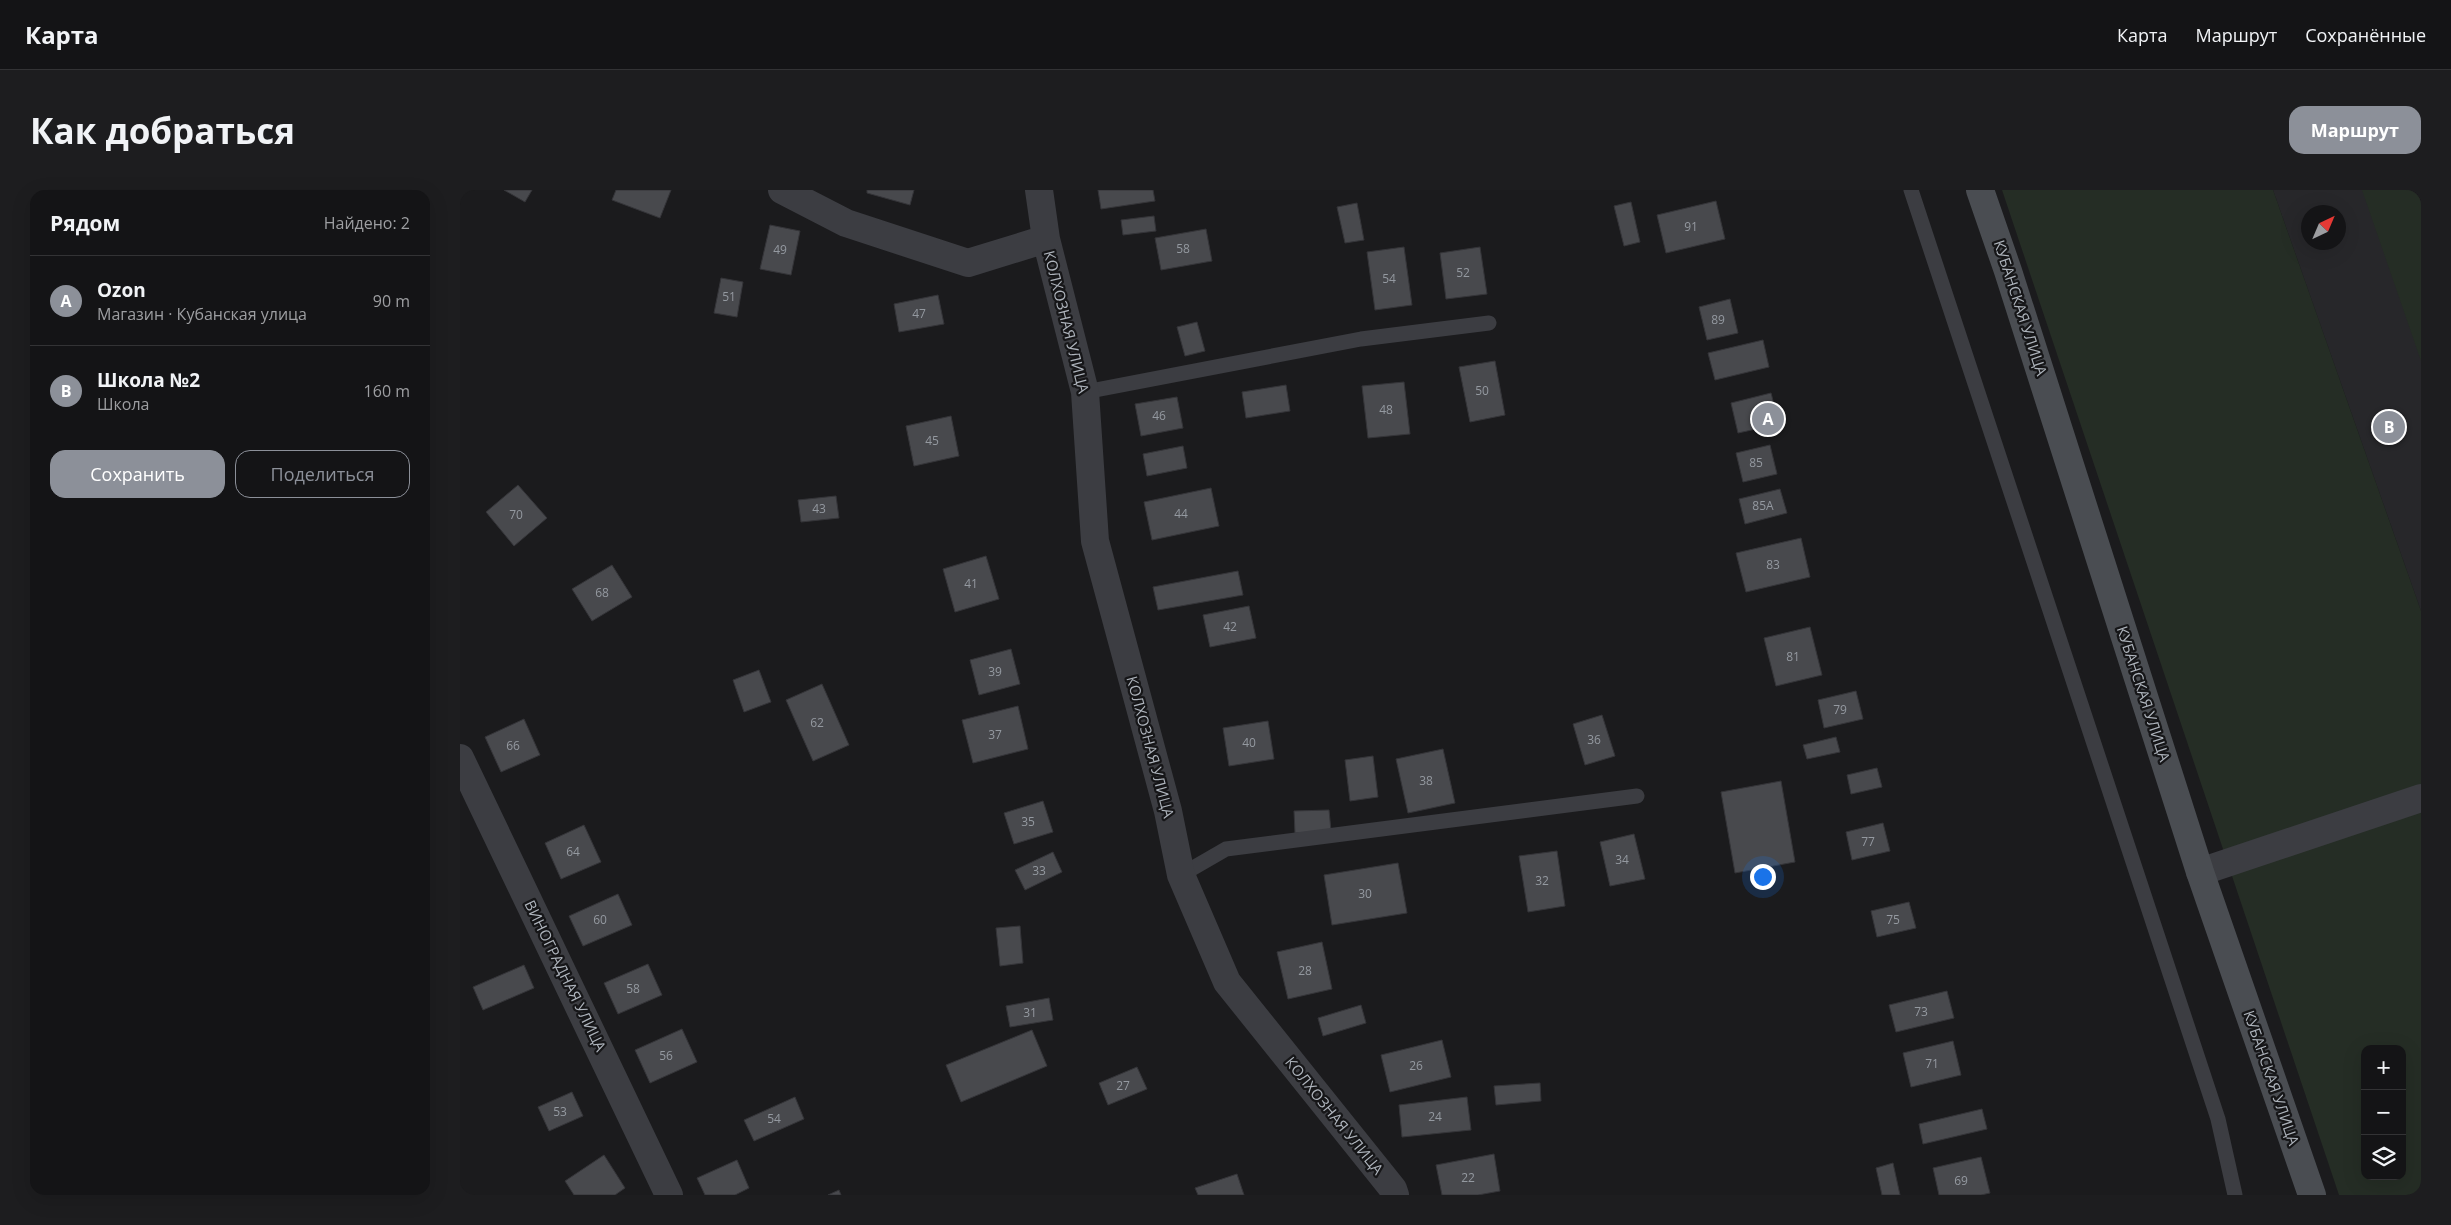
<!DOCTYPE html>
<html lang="ru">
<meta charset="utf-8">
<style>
body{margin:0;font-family:"Open Sans",sans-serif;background:#1d1d1f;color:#f1f3f6}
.controls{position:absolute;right:15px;bottom:15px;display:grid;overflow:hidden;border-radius:10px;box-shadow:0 5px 20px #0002}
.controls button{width:45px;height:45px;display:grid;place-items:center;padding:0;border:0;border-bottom:1px solid #333335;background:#141416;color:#f1f3f6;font:25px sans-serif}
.compass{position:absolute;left:1841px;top:15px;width:45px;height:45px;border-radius:50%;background:#141416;box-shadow:0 5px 20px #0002;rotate:44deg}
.you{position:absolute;left:1302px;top:686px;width:18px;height:18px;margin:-12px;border:4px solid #fff;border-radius:50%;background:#1a73e8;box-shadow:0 0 0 8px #1a73e833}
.badge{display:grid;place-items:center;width:32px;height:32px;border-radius:50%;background:#8c9099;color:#fff;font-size:16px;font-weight:700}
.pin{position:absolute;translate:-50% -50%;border:2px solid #fff;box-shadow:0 1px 5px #0006}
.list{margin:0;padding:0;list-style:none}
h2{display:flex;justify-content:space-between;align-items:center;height:65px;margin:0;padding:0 20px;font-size:21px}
h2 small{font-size:16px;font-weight:400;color:#9d9ea1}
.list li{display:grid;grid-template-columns:32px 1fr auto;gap:15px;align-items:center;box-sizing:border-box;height:90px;padding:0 20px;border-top:1px solid #333335}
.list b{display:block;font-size:19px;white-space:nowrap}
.list p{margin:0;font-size:16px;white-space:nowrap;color:#9d9ea1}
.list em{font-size:16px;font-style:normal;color:#9d9ea1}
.actions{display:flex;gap:10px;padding:15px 20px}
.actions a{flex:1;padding:11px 0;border:1px solid #8c9099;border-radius:15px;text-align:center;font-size:18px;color:#8c9099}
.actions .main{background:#8c9099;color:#fff}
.icon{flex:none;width:28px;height:28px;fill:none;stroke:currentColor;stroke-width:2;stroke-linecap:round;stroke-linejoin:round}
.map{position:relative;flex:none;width:1961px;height:1005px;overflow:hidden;border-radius:15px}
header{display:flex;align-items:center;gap:30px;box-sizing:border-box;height:70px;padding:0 25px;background:#141416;border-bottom:1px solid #333335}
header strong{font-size:24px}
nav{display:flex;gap:28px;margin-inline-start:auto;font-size:18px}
.intro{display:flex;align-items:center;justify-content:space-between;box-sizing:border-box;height:120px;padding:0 30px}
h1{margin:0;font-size:35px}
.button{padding:12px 22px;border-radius:15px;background:#8c9099;color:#fff;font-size:18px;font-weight:700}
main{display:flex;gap:30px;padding:0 30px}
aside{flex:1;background:#141416;border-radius:15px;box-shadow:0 5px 20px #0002}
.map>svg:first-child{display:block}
.built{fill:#27272a;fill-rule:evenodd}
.green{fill:#252d25;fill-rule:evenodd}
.building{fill:#48494d;stroke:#353539}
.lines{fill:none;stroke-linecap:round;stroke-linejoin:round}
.service{stroke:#3c3d42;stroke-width:15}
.minor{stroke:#3c3d42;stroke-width:28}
.secondary{stroke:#4a4d52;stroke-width:28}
.labels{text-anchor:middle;stroke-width:4.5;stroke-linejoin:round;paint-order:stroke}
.number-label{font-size:12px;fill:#9499a0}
.street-label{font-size:15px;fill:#aeb4bc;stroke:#161618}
</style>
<header>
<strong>Карта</strong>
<nav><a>Карта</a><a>Маршрут</a><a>Сохранённые</a></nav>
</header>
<div class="intro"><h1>Как добраться</h1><a class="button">Маршрут</a></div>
<main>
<aside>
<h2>Рядом<small>Найдено: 2</small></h2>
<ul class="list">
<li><span class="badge">A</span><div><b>Ozon</b><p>Магазин · Кубанская улица</p></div><em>90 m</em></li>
<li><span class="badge">B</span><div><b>Школа №2</b><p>Школа</p></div><em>160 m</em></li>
</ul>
<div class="actions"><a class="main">Сохранить</a><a>Поделиться</a></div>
</aside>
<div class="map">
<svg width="1961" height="1005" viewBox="0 0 1961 1005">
<rect width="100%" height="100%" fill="#1b1b1d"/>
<!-- built -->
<path class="built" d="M1813 0H1961V421ZM1848 22H1878V52H1848Z"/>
<!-- green -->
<path class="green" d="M1542 0H1813L1961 421V1005H1879ZM1905 859H1942V986H1905Z
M1902 0H1961V171Z"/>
<!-- building -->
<path class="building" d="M44 0H72L65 12Z
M156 0H211L200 28 152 10Z
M407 0H454L450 15 407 3Z
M638 0H693L695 11 641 19Z
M1256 11 1265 49 1206 63 1197 25Z
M1171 12 1180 52 1164 56 1154 16Z
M897 13 904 50 885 53 877 17Z
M694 26 696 41 663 45 661 30Z
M310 35 340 41 331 85 300 79Z
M746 39 752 71 701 80 695 48Z
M944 57 952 115 915 120 907 62Z
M1020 57 1027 104 986 109 980 63Z
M261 88 283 92 277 127 254 123Z
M478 105 484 134 439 142 434 114Z
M1270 109 1278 143 1247 150 1239 117Z
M737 132 745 161 725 166 717 137Z
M1303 150 1309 177 1255 190 1248 163Z
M1035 171 1045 225 1010 232 999 177Z
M944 192 950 244 908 248 902 196Z
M826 195 830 221 786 228 782 202Z
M1311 203 1319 234 1278 243 1271 213Z
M717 207 723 238 681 246 675 214Z
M491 226 499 266 454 276 446 236Z
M1310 255 1317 284 1283 292 1276 263Z
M723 256 727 278 687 286 683 264Z
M58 295 87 328 54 356 26 322Z
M751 298 759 336 692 350 684 312Z
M1320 299 1327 323 1285 334 1279 309Z
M376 306 379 328 341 332 338 310Z
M1341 348 1350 387 1286 402 1276 363Z
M526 366 539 409 495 422 483 379Z
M152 375 172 407 132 431 112 399Z
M778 381 783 405 698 420 693 397Z
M789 416 796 448 750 457 743 425Z
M1350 437 1362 485 1316 496 1304 448Z
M551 459 560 494 519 505 510 470Z
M299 480 311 512 284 522 273 490Z
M362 494 389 555 353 571 326 510Z
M1396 501 1403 529 1364 538 1358 510Z
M558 516 568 559 513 573 502 530Z
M1142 525 1155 566 1125 575 1113 534Z
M64 529 80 565 41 582 25 547Z
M808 531 814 569 769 576 763 538Z
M1376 547 1380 562 1347 569 1343 555Z
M983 559 995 613 948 623 936 569Z
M913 566 918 607 890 611 885 570Z
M1417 578 1422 597 1391 604 1387 585Z
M1321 591 1335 672 1275 683 1261 602Z
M583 611 593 642 554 654 544 623Z
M869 620 871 641 835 643 834 621Z
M1423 633 1430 661 1392 670 1386 642Z
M124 635 141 672 101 689 85 653Z
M1174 644 1185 689 1150 696 1140 652Z
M1097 661 1105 716 1068 722 1059 666Z
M593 662 602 682 565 700 555 680Z
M938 673 947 723 872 735 864 685Z
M158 704 172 735 123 756 109 726Z
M1449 712 1456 738 1417 747 1411 721Z
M560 736 563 773 540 776 536 738Z
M862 752 872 799 828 809 817 762Z
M188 774 202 805 158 824 144 793Z
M64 775 74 798 23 820 13 797Z
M1487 801 1494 828 1436 842 1429 815Z
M589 808 593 830 550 837 546 816Z
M901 815 906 833 863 846 858 828Z
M222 839 237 872 190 893 175 860Z
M572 840 587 876 501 912 486 875Z
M982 850 991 887 930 902 921 865Z
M1493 851 1501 885 1451 897 1443 863Z
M677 877 687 899 648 915 639 893Z
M1080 893 1081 911 1036 915 1034 896Z
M112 902 123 926 89 941 78 917Z
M335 907 344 929 294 951 284 930Z
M1007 907 1011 940 942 947 939 915Z
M1522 919 1527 939 1463 954 1459 934Z
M1034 964 1040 1001 1018 1005H982L976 975Z
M144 965 165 998 155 1005H114L105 991Z
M1521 967 1530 1003 1521 1005H1479L1473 978Z
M277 970 289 998 275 1005H245L237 988Z
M1433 973 1440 1005H1422L1416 978Z
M777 984 784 1005H738L735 998Z
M379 1000 381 1005H368Z"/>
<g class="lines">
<!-- service -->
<path class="service" d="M1451 0 1758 929 1775 1005
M625 202 901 149 1029 133
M721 685 766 659 1177 606"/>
<!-- minor -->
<path class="minor" d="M322 0 386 33 508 73 586 49
M579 0 586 49 625 202 635 351 708 621 721 685 767 792 933 999 935 1005
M0 568 209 1005
M1740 682 1961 608"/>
<!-- secondary -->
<path class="secondary" d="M1520 0 1548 81 1740 682 1852 1005"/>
</g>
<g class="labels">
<!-- number labels -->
<g class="number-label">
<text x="1231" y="41">91</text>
<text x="723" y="63">58</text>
<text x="320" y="64">49</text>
<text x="1003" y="87">52</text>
<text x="929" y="93">54</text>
<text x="269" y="111">51</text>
<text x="459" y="128">47</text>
<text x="1258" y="134">89</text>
<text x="1022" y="205">50</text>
<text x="926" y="224">48</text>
<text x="699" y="230">46</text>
<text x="472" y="255">45</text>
<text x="1296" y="277">85</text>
<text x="1303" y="320">85А</text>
<text x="359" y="323">43</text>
<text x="721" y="328">44</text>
<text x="56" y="329">70</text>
<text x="1313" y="379">83</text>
<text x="511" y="398">41</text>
<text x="142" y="407">68</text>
<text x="770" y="441">42</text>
<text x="1333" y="471">81</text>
<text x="535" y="486">39</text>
<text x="1380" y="524">79</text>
<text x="357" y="537">62</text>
<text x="535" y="549">37</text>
<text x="1134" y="554">36</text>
<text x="789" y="557">40</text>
<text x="53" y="560">66</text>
<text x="966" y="595">38</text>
<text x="568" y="636">35</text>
<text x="1408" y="656">77</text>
<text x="113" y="666">64</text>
<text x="1162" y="674">34</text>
<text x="579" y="685">33</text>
<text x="1082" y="695">32</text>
<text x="905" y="708">30</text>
<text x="140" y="734">60</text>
<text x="1433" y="734">75</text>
<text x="845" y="785">28</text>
<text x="173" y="803">58</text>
<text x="1461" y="826">73</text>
<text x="570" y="827">31</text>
<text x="206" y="870">56</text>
<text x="1472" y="878">71</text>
<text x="956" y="880">26</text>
<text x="663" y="900">27</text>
<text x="100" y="926">53</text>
<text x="975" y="931">24</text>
<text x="314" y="933">54</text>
<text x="1008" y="992">22</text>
<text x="1501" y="995">69</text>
</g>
<!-- street labels -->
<g class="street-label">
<text transform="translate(1560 118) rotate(72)" y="5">КУБАНСКАЯ УЛИЦА</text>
<text transform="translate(606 132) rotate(76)" y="5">КОЛХОЗНАЯ УЛИЦА</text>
<text transform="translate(1683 504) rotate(72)" y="5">КУБАНСКАЯ УЛИЦА</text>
<text transform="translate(690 557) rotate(75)" y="5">КОЛХОЗНАЯ УЛИЦА</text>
<text transform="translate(105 786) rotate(64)" y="5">ВИНОГРАДНАЯ УЛИЦА</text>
<text transform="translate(1811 888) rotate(71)" y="5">КУБАНСКАЯ УЛИЦА</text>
<text transform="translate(874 926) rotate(51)" y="5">КОЛХОЗНАЯ УЛИЦА</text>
</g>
</g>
</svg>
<div class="controls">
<button>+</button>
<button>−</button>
<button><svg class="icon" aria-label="layers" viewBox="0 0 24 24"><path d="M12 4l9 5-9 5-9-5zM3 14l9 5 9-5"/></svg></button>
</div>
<svg class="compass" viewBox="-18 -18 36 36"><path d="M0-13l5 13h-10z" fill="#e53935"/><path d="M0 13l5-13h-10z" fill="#9d9ea1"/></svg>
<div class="you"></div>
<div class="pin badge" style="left:1308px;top:229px">A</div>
<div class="pin badge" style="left:1929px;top:237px">B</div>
</div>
</main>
